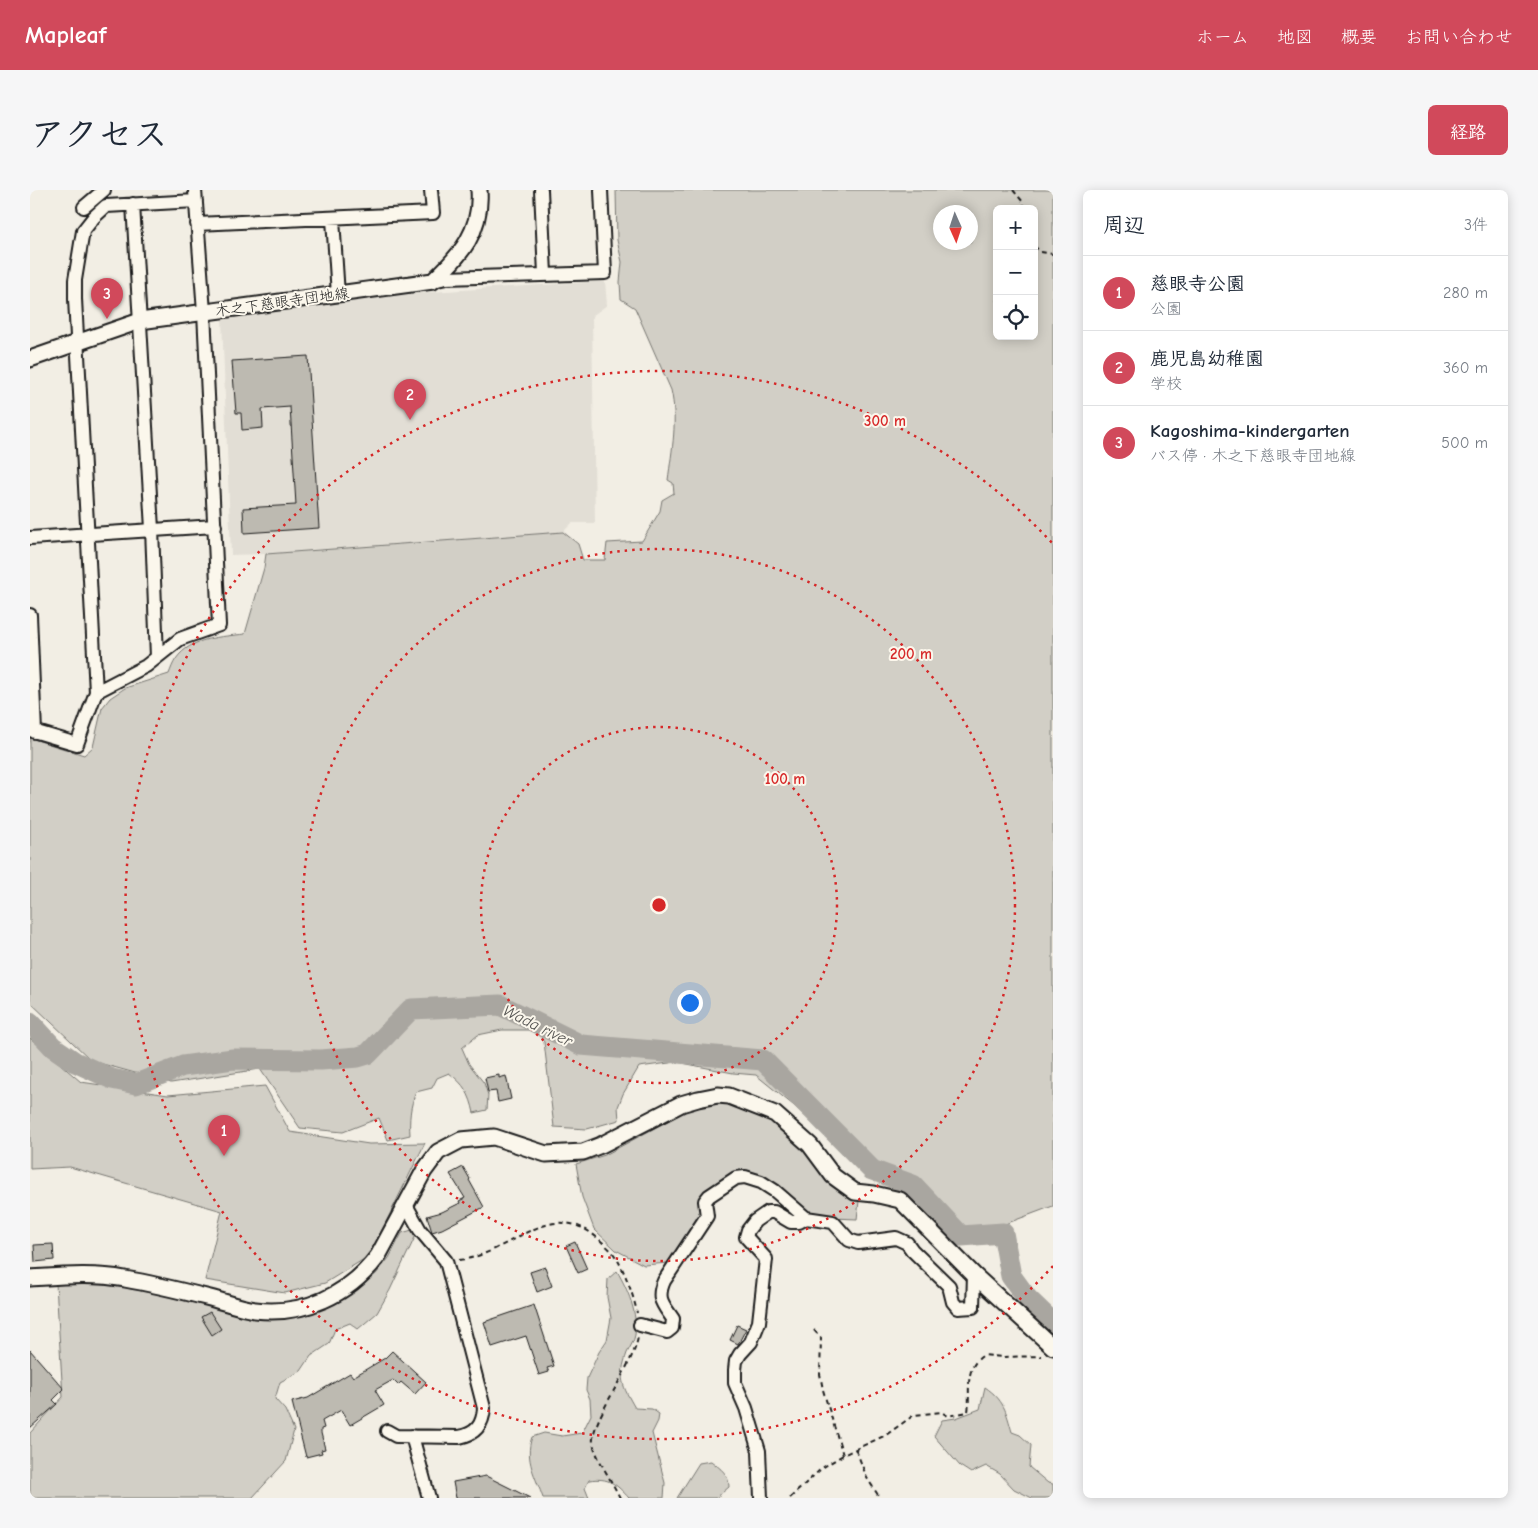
<!DOCTYPE html>
<html lang="ja">
<meta charset="utf-8">
<style>
body{margin:0;font-family:"Comic Neue","Klee One",sans-serif;background:#f6f6f7;color:#1f2937}
.controls{position:absolute;right:15px;top:15px;display:grid;overflow:hidden;border-radius:8px;box-shadow:0 2px 12px #0003}
.controls button{width:45px;height:45px;display:grid;place-items:center;padding:0;border:0;border-bottom:1px solid #e0e1e3;background:#fff;color:#1f2937;font:25px sans-serif}
.compass{position:absolute;left:903px;top:15px;width:45px;height:45px;border-radius:50%;background:#fff;box-shadow:0 2px 12px #0003;rotate:177deg}
.you{position:absolute;left:659px;top:812px;width:18px;height:18px;margin:-12px;border:4px solid #fff;border-radius:50%;background:#1a73e8;box-shadow:0 0 0 8px #1a73e833}
.badge{display:grid;place-items:center;width:32px;height:32px;border-radius:50%;background:#d1495b;color:#fff;font-size:16px;font-weight:700}
.pin{position:absolute;translate:-50% -41px;filter:drop-shadow(0 1px 2px #0008)}
.pin::after{content:'';position:absolute;top:26px;width:18px;height:15px;background:inherit;clip-path:polygon(0 0,100% 0,50% 100%)}
.list{margin:0;padding:0;list-style:none}
h2{display:flex;justify-content:space-between;align-items:center;height:65px;margin:0;padding:0 20px;font-size:21px}
h2 small{font-size:16px;font-weight:400;color:#747a83}
.list li{display:grid;grid-template-columns:32px 1fr auto;gap:15px;align-items:center;box-sizing:border-box;height:75px;padding:0 20px;border-top:1px solid #e0e1e3}
.list b{display:block;font-size:19px;white-space:nowrap}
.list p{margin:0;font-size:16px;white-space:nowrap;color:#747a83}
.list em{font-size:16px;font-style:normal;color:#747a83}
.icon{flex:none;width:28px;height:28px;fill:none;stroke:currentColor;stroke-width:2;stroke-linecap:round;stroke-linejoin:round}
.map{position:relative;flex:none;width:1023px;height:1308px;overflow:hidden;border-radius:8px}
header{display:flex;align-items:center;gap:30px;box-sizing:border-box;height:70px;padding:0 25px;background:#d1495b;color:#fff}
header strong{font-size:24px}
nav{display:flex;gap:28px;margin-inline-start:auto;font-size:18px}
.intro{display:flex;align-items:center;justify-content:space-between;box-sizing:border-box;height:120px;padding:0 30px}
h1{margin:0;font-size:35px}
.button{padding:12px 22px;border-radius:8px;background:#d1495b;color:#fff;font-size:18px;font-weight:700}
main{display:flex;gap:30px;padding:0 30px}
aside{flex:1;background:#fff;border-radius:8px;box-shadow:0 2px 12px #0003}
.map>svg:first-child{display:block}
.built{fill:#e2ded5}
.green{fill:#d2cfc6;stroke:#777671;fill-rule:evenodd}
.lines{fill:none;stroke-linecap:round;stroke-linejoin:round}
.river{stroke:#a9a6a0;stroke-width:21}
.building{fill:#bdbab1;stroke:#1c1c1c}
.minor-casing{stroke:#1c1c1c;stroke-width:16}
.tertiary-casing{stroke:#1c1c1c;stroke-width:19}
.path{stroke:#1c1c1c;stroke-width:2;stroke-dasharray:5 4;stroke-linecap:butt}
.minor{stroke:#fbf7ec;stroke-width:12}
.tertiary{stroke:#fbf7ec;stroke-width:15}
.ring{fill:none;stroke:#d62828;stroke-width:2.5;stroke-dasharray:2.5 5}
.labels{text-anchor:middle;stroke-width:4;stroke-linejoin:round;paint-order:stroke}
.street-label{font-size:15px;fill:#1c1c1c;stroke:#fbf7ec}
.water-label{font-size:16px;font-style:italic;fill:#545351;stroke:#fbf7ec}
.centre{fill:#d62828;stroke:#fbf7ec;stroke-width:2.5}
.ring-label{font-size:15px;text-anchor:middle;font-weight:bold;fill:#d62828;stroke:#fbf7ec;stroke-width:4;stroke-linejoin:round;paint-order:stroke}
</style>
<header>
<strong>Mapleaf</strong>
<nav><a>ホーム</a><a>地図</a><a>概要</a><a>お問い合わせ</a></nav>
</header>
<div class="intro"><h1>アクセス</h1><a class="button">経路</a></div>
<main>
<div class="map">
<svg width="1023" height="1308" viewBox="0 0 1023 1308">
<rect width="100%" height="100%" fill="#f2eee4"/>
<filter id="ink" filterUnits="userSpaceOnUse"><feTurbulence type="fractalNoise" baseFrequency=".02" numOctaves="2"/><feDisplacementMap in="SourceGraphic" scale="10" xChannelSelector="R" yChannelSelector="G"/><feConvolveMatrix kernelMatrix="1 2 1 2 8 2 1 2 1" color-interpolation-filters="sRGB"/></filter>
<g filter="url(#ink)">
<!-- built -->
<path class="built" d="M575 91 577 115 562 126 565 333H542L533 342 236 364 201 365 192 128 385 103Z"/>
<!-- green -->
<path class="green" d="M586 0H1023V1016L967 1037 929 1043 895 1018 873 999 828 979 801 950 763 915 726 885 703 883 647 872 609 877 593 904 588 917 589 930 557 939 524 937 514 852 507 840H472L448 845 432 858 439 874 454 893 458 905 457 920 444 923C440 904 434 894 419 883L407 888 402 898 386 902C380 916 379 930 380 945L358 950 349 928 313 942 270 938 230 879 141 893 62 871 0 812V548L54 565 63 557 72 518 80 508 95 498 139 484C141 479 143 473 146 469 161 447 191 447 215 444L234 378 236 364 533 342 548 354 553 370H575L577 353 612 351 630 321 632 310 644 303 643 293 638 290C642 260 648 230 641 200L605 118 591 109 590 92 592 72 587 50ZM967 19H1004V146H967ZM911 22H941V52H911Z
M0 848 51 892 138 905 235 896 260 942 339 954 395 953 339 1066 295 1093 255 1103 175 1090 192 1021 40 977 0 979Z
M692 912 740 931 770 955 792 986 810 1002 829 1011 827 1029 803 1028 777 1022 740 992 703 986 674 1021 654 1057 638 1073 614 1075 586 1060 564 1039 552 1007 546 974 575 965 667 915Z
M382 1040 386 1045 360 1100 347 1123 328 1139 320 1133 305 1139 299 1154 281 1166 271 1181 250 1192 245 1209 255 1220 264 1240 256 1271 222 1308H0V1243L33 1207 26 1094 91 1095 210 1123 241 1129 266 1126 306 1113 327 1099 346 1084 359 1068 372 1043Z
M587 1081C598 1100 608 1123 605 1145 604 1151 600 1157 597 1163 588 1189 592 1195 605 1218L622 1219 629 1224 628 1231 622 1243 635 1293 634 1308H599C586 1294 579 1287 559 1290L555 1298 559 1308H513C506 1287 494 1270 502 1247L514 1243 532 1246 552 1243 561 1225 560 1209 556 1200 557 1188 569 1162 577 1150 581 1128 577 1107 578 1089Z
M955 1197C974 1210 976 1221 982 1242L990 1245 1001 1255 999 1277 1018 1293 1023 1294V1308H1002L984 1299 970 1284 956 1276 941 1283 930 1276 904 1246 912 1230 926 1228 950 1219Z
M681 1271C691 1279 699 1284 699 1297L686 1308H647L669 1273Z"/>
<g class="lines">
<!-- river -->
<path class="river" d="M0 832 23 857 45 872 82 889 106 894 153 876 203 869 291 870 328 867 338 864 381 819 470 815 551 855 733 870 842 980 883 995 931 1046 973 1043 981 1086 997 1108 1023 1133"/>
</g>
<!-- building -->
<path class="building" d="M278 166 289 338 214 343 213 318 266 315 260 217 232 219 233 238 212 240 211 223H206L202 171Z
M469 885V888L476 886 481 909 468 912 466 901 458 902 455 888Z
M433 977 440 989 439 990 454 1017 412 1039 402 1042 397 1026 412 1022 430 1013 429 1011 435 1008 420 984Z
M545 1052 557 1079 548 1083 536 1056Z
M23 1054 24 1070 5 1072 4 1055Z
M515 1077 522 1096 507 1102 500 1082Z
M504 1115 524 1176 517 1178 519 1182 509 1185 496 1146 462 1157 454 1132Z
M180 1122 191 1139 182 1145 171 1127Z
M707 1135 716 1139 708 1154 700 1150Z
M0 1160 34 1199 23 1210 27 1214 0 1238Z
M362 1161 396 1192 385 1204 371 1192 368 1195 363 1190 345 1200 354 1215 320 1235 311 1220 292 1231 294 1238 291 1239V1243L295 1259 291 1260 292 1263 276 1267 262 1212 278 1208 320 1183 323 1187 355 1168Z
M456 1286 500 1308H426L423 1292Z"/>
<g class="lines">
<!-- minor casing -->
<g class="minor-casing">
<path id="minor" d="M511 0 515 84
M103 14 122 339 127 467
M54 17 74 0
M303 29 308 105
M167 34 403 23 401 0
M403 91 416 88 575 83 571 0
M0 348 185 336
M0 425 5 542
M66 502 45 109V90L53 41 64 27 76 16 166 11
M0 540 47 554 66 502 116 476 150 449 189 435 174 122 165 0
M610 1135 637 1142 642 1138 643 1129C633 1114 626 1109 634 1091L677 1026 675 1011 679 1006 706 988 715 987 731 992 745 1001 776 1028
M357 1241 366 1246 429 1247C446 1244 453 1235 454 1218L416 1071 390 1040 376 1015
M382 1246 399 1308
M731 1308 729 1261 716 1218 705 1193V1180L706 1171 710 1164 721 1152 729 1132 736 1069 716 1047 718 1040 725 1031 738 1022H744L761 1032H769L776 1028 803 1032 819 1050 828 1053 866 1048 877 1053 882 1060 919 1096 923 1112 928 1118 943 1117 944 1085"/>
</g>
<!-- tertiary casing -->
<g class="tertiary-casing">
<path id="tertiary" d="M0 169 110 131 403 91C431 65 452 41 449 0
M0 1088C31 1086 65 1083 95 1089 124 1094 152 1101 180 1108 195 1112 210 1118 225 1120 273 1126 319 1105 348 1066L394 981 408 962 431 950 464 947 516 964 553 962 571 955 651 914 668 909 688 905 699 906 745 924 780 955 803 986 825 1002 844 1004 870 1010 944 1085 1023 1157"/>
</g>
<!-- path -->
<path class="path" d="M983 0 993 12 995 19
M1004 56 1011 62 1023 64
M429 1070C483 1065 519 1002 572 1052 575 1055 580 1059 583 1063 593 1076 604 1106 607 1123
M784 1140 791 1148 790 1184 793 1200 813 1265
M826 1260 837 1288 850 1308
M590 1308C583 1293 566 1268 563 1253 560 1231 604 1175 608 1147
M760 1308 792 1278 813 1265 856 1245 884 1225 911 1222 918 1226 938 1222C941 1200 933 1178 954 1165L973 1167 1011 1166"/>
<!-- minor -->
<use href="#minor" class="minor"/>
<!-- tertiary -->
<use href="#tertiary" class="tertiary"/>
</g>
</g>
<!-- distance rings -->
<g class="ring">
<circle cx="629" cy="715" r="178"/>
<circle cx="629" cy="715" r="356"/>
<path d="M1023 1076A534 534 0 1 1 1023 354"/>
</g>
<g class="labels">
<!-- street labels -->
<g class="street-label">
<text transform="translate(252 112) rotate(-8)" y="5">木之下慈眼寺団地線</text>
</g>
<!-- water labels -->
<g class="water-label">
<text transform="translate(508 835) rotate(26)" y="6">Wada river</text>
</g>
</g>
<circle cx="629" cy="715" r="8" class="centre"/>
<g class="ring-label">
<text x="855" y="236">300 m</text>
<text x="881" y="469">200 m</text>
<text x="755" y="594">100 m</text>
</g>
</svg>
<div class="controls">
<button>+</button>
<button>−</button>
<button><svg class="icon" aria-label="locate" viewBox="0 0 24 24"><circle cx="12" cy="12" r="6"/><path d="M12 2v4M12 18v4M2 12h4M18 12h4"/></svg></button>
</div>
<svg class="compass" viewBox="-18 -18 36 36"><path d="M0-13l5 13h-10z" fill="#e53935"/><path d="M0 13l5-13h-10z" fill="#747a83"/></svg>
<div class="you"></div>
<div class="pin badge" style="left:194px;top:966px">1</div>
<div class="pin badge" style="left:380px;top:230px">2</div>
<div class="pin badge" style="left:77px;top:129px">3</div>
</div>
<aside>
<h2>周辺<small>3件</small></h2>
<ul class="list">
<li><span class="badge">1</span><div><b>慈眼寺公園</b><p>公園</p></div><em>280 m</em></li>
<li><span class="badge">2</span><div><b>鹿児島幼稚園</b><p>学校</p></div><em>360 m</em></li>
<li><span class="badge">3</span><div><b>Kagoshima-kindergarten</b><p>バス停 · 木之下慈眼寺団地線</p></div><em>500 m</em></li>
</ul>
</aside>
</main>
